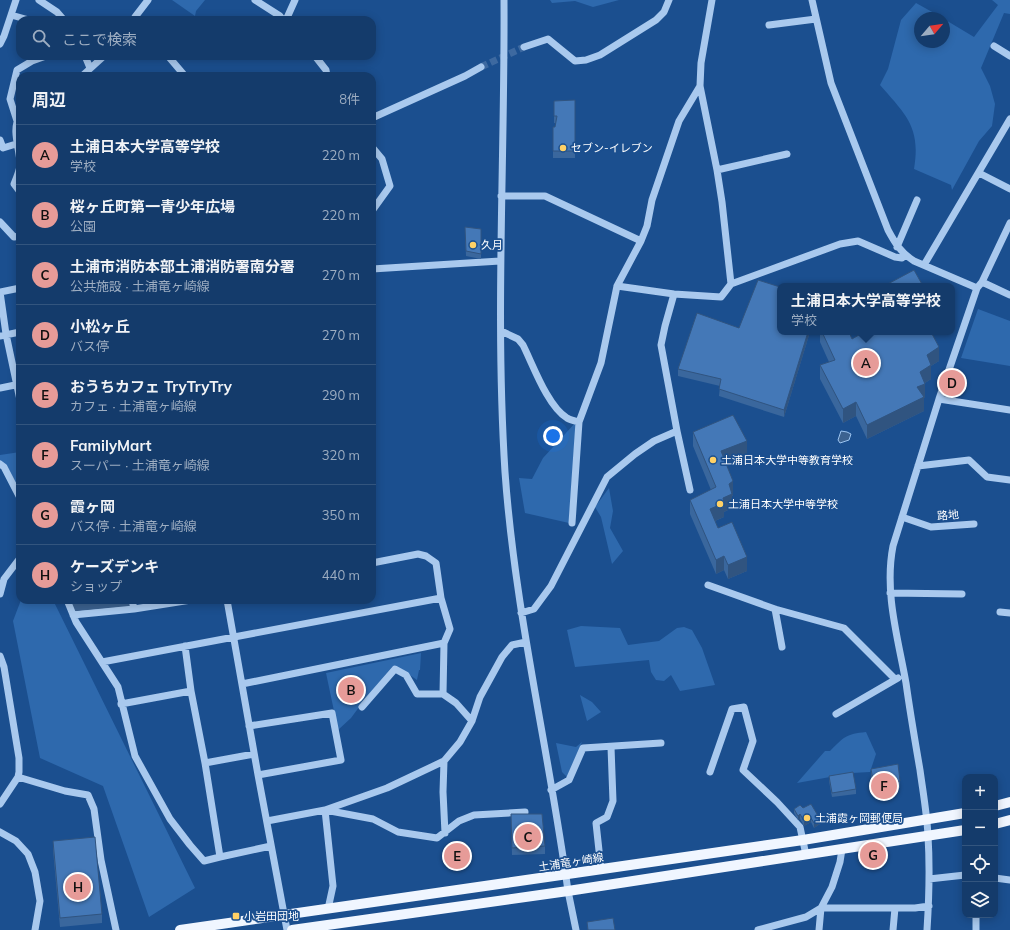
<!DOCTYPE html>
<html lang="ja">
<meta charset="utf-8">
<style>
body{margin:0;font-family:Mulish,"Noto Sans JP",sans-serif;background:#1d4271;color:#f1f3f6}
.controls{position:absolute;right:12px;bottom:12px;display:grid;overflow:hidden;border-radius:8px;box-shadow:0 2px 10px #0003}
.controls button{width:36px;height:36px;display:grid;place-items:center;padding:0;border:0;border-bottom:1px solid #33557e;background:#143b6b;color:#f1f3f6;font:20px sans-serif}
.compass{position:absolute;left:914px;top:12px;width:36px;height:36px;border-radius:50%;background:#143b6b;box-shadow:0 2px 10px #0003;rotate:61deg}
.you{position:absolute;left:553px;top:436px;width:14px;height:14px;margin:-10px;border:3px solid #fff;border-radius:50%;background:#1a73e8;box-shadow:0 0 0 6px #1a73e833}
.badge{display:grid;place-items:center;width:26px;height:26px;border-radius:50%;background:#e69b98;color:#111;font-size:13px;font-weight:700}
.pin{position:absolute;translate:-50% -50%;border:2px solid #fff;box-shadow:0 1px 4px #0006}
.popup{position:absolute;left:777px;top:283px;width:178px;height:52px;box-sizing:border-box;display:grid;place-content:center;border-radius:8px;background:#143b6b;filter:drop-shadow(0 1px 3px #0005);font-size:13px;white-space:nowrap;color:#9dadc1}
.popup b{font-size:15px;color:#f1f3f6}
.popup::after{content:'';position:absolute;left:50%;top:100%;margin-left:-8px;border:8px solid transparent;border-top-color:#143b6b}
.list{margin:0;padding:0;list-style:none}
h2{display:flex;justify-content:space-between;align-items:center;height:52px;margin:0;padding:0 16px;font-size:17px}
h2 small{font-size:13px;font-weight:400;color:#9dadc1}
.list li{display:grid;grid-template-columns:26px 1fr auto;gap:12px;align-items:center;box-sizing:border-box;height:60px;padding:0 16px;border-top:1px solid #33557e}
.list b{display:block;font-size:15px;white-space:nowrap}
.list p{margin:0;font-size:13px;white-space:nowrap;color:#9dadc1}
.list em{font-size:13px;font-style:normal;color:#9dadc1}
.icon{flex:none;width:22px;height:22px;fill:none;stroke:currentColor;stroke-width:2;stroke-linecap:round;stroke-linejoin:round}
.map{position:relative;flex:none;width:1010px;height:930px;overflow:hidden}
.search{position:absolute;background:#143b6b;box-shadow:0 2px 10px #0003;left:16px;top:16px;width:360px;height:44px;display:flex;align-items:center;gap:10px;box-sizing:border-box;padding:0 14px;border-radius:12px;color:#9dadc1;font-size:15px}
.panel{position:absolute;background:#143b6b;box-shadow:0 2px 10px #0003;left:16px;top:72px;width:360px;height:532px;border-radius:12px}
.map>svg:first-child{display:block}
.green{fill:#2e69ad}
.water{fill:#3c6290;stroke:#9cc4f0}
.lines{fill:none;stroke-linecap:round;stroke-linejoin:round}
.minor-tunnel{stroke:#3d69a0;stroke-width:7;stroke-dasharray:7 3.5;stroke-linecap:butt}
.minor{stroke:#a9c9ee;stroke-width:7}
.major{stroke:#f0f6ff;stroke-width:10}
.wall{fill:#3a679d}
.shaded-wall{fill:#305480}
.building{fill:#4478b7;stroke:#305480}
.poi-dot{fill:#ffd166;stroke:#1b4f8f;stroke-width:1.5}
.labels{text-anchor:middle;stroke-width:3.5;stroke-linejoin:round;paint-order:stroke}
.poi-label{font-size:11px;fill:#fff;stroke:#1b4f8f;text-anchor:start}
.street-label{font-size:11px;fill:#fff;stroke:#1b4f8f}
</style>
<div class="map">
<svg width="1010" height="930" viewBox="0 0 1010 930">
<rect width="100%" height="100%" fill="#1b4f8f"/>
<!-- green -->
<path class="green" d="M172 0H205L196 11 195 16Z
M550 0H619L593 7 575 1 552 3Z
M992 0H1010V14L1004 13 981 68 990 86 995 104 992 126 979 141 952 190 951 185 914 169C921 127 906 115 880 85L888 69 901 20 916 3 943 18H920V42H944V19L974 37 998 5Z
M978 309 1010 321V366L961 358Z
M576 422 569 523 525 513 519 478 532 479 543 458Z
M20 452V491L7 467 0 461V455Z
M609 488 613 511 610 528 623 551 612 564 601 517 595 507Z
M21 600H53L195 888 149 917 103 786 40 758 13 621Z
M581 626 620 628 628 645 659 641 677 628 684 627 692 630 702 648 715 685 680 691 671 675 664 681 656 680 651 672 649 660 575 667 567 630Z
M421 653 420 670H419L417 680 404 671 392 667 365 699 351 718 338 730 326 673Z
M580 695 592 702 601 712 587 721Z
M866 732 876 754 870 772 852 773 797 783 825 751H830C844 737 846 734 866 732Z
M582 742 567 777 562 772 556 743 576 747Z"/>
<!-- water -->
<path class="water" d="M841 431 847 432 851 434 849 440 840 443 838 440Z
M69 600H130L131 607 74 612Z"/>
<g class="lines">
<!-- minor-tunnel -->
<path class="minor-tunnel" d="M481 67 524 47"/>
<!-- minor -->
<path class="minor" d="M16 0 11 15 29 20
M39 0 57 12 64 20
M255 0 280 16 283 20
M504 0C505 157 495 315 505 472 515 613 549 751 568 891L576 930
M712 0 701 63 700 86 717 170 722 202 731 284
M812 0 831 83 888 230C895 243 901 253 914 261L977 288 939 399 893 546C884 592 898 638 906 683 910 712 915 741 920 770 923 792 927 814 928 836 930 867 929 899 927 930
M135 17 148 0
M286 20 295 0
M769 25 816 19
M0 44 4 36 11 15
M994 46 1010 56
M524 47 548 39 575 61 586 60 600 55 656 20 664 12 669 0
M85 56 90 68
M168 56 185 76
M315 56 326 70 327 76
M82 76 104 56
M700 86 679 121 652 200 647 226 641 241 617 286 674 294 721 297 731 284 840 244 858 241 895 257 902 258 905 255
M19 118C11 130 21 153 20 166 19 172 16 179 14 184L20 192
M372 118 465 76 481 67
M17 121 10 99 17 70 32 61 46 56
M0 140 3 148 16 144
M372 147 382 159 390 186 372 211
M717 170 787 154
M979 173 1010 189
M501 196H545L641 241
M0 222 14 237 20 236
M897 247 917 200
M924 265 1010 119
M372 269 500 261
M982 282 1010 295
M977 288 982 282 1010 223
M0 292 6 334 20 400
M0 292 20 288
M501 331 518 339 523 345C533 365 548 407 567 418 570 420 575 421 579 422
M0 336 20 332
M0 388 20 384
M939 399 1010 410
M677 431 690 490
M0 464 4 467 20 498
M918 466 969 460 987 477 1010 480
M902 517 931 527 974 524
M572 523 579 422 601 363 617 286
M708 585 775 609 844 628 895 679
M890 593 962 594
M0 594 4 579 20 558
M67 600 76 622 118 687 135 756 170 819 190 845 204 861 220 857 205 763 191 691 185 646
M132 600 134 609
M227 600 258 775 287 930
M775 609 782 647
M1000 612 1010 613
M521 613 534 609 551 586 607 477 635 454 654 441 677 431 661 345 665 326 674 294
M73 615 134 609 191 600
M0 656 4 667 19 758V772L18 777 0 804
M102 662 441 598
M242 684 444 643 450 629 441 598 436 563 426 556 418 554 372 563
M443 694 444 643
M121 704 191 691
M362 707 395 669 406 675 417 694H443L456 703 472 721
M836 714 898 678
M249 726 332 713 341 760 258 775
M444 761 443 792 445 833
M205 763 254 754
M710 772 732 709 744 707 753 741 743 770 777 802 800 827 806 855
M18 777 65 791 88 795 94 809 101 860 116 930
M551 790 569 780 583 748 661 743
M267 821 325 810 373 819 398 832 437 838 459 821 474 815 525 812
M0 832 16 841 28 854 35 872 40 901 35 930
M220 857 271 846
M601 869 596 823 607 817 613 801 611 747
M995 878 1010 880
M929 879 965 875
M328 909 333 886 325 810 387 788 444 761 460 742 472 721 480 697 502 657 512 645 526 642
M976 915V930
M758 930 806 917 821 908H915L929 906
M819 930 821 908 832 887 840 862 842 849
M893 930 895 908"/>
<!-- major -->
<path class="major" d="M995 806 1010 802
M995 824 1010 820
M180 930 803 840 965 813
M292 930 568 891 965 830"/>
</g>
<!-- wall -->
<path class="wall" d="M575 100V158H553V127H555L556 123H554V101Z
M465 227 481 229V259L466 256Z
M739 328 780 332H810L784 417 719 396 720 386 678 376V369Z
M820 332H849L852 339 939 361 931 366V379L925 383V398H924V411L867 439 856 416 843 423 820 379V365L829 362 820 342Z
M693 432 747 455 726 463 733 495 732 496V508L724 512V517L715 521 718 528 747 571 728 579 724 570 716 574 690 514V500L711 490 693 446Z
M871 769 900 781V788L874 793 871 776Z
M829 776 856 789V794L832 797 829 781Z
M803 808 820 824 814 828 811 822 804 826 800 819 798 820 794 813V809Z
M511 814 545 846V854L512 855Z
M53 841 102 914V923L60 927 53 850Z
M465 842V864L449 865V860Z"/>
<!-- shaded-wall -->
<path class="shaded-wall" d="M808 332H810L784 417V410Z
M939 347V361L931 366V379L922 385 925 384V398H924V411L867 439V425L917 387 920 372 927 355Z
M856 402V416L843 423V409Z
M747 441V455L721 465V451Z
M733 481V495L732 496V508L724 512V517L710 523V509L723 498 729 484Z
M724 556V570L716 574V560Z
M747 557V571L728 579V565Z
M800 814V819L798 820V816Z
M811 818V822L804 826V821Z
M820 819V824L814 828V823Z"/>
<!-- building -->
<path class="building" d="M575 100V151H553V127H555L557 116H554V101Z
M465 227 481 229V254L466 251Z
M914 270 923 286H884Z
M758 280 780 287V332H808L784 410 719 389 721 379 678 369 697 313 739 328Z
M822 332H849L852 339 864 332H931L939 347 927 355 931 365 920 372 925 384 917 387 924 397 867 425 856 402 843 409 820 365 835 360Z
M733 415 747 441 721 451 733 481 729 484 732 494 723 498 724 503 710 509 718 528 732 522 747 557 728 565 724 556 716 560 690 500 716 487 693 432Z
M898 764 900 781 874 786 871 769Z
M853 772 856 789 832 793 829 776Z
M811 804 820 819 814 823 811 818 804 821 800 814 798 816 794 809 800 805 803 808Z
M511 814H542L545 846 512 848Z
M95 837 102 914 60 918 53 841Z
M465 842V859L449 860 451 843Z
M613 918 615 930H588L587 922Z"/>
<!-- markers -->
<g class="poi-dot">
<circle cx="563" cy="148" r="4"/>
<circle cx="473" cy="245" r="4"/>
<circle cx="713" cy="460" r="4"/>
<circle cx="720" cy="504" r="4"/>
<circle cx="807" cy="818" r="4"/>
<rect x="232" y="912" width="8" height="8" rx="2"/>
</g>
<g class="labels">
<!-- poi labels -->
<g class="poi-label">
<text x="571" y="152">セブン-イレブン</text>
<text x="481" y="249">久月</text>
<text x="721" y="464">土浦日本大学中等教育学校</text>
<text x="728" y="508">土浦日本大学中等学校</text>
<text x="815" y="822">土浦霞ヶ岡郵便局</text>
<text x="244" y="920">小岩田団地</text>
</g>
<!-- street labels -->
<g class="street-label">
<text transform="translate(948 515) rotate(-4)" y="4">路地</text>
<text transform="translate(571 862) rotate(-9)" y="4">土浦竜ヶ崎線</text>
</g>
</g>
</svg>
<div class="controls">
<button>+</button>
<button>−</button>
<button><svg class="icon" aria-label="locate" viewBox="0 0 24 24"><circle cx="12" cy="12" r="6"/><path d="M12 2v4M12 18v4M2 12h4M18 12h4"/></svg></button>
<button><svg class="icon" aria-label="layers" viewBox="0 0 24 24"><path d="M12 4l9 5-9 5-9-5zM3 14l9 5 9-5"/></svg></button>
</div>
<svg class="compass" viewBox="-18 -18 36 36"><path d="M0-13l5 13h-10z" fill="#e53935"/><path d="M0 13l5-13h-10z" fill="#9dadc1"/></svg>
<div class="you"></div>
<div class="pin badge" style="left:866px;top:363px">A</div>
<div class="popup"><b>土浦日本大学高等学校</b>学校</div>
<div class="pin badge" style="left:351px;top:690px">B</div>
<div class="pin badge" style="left:528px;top:837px">C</div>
<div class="pin badge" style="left:952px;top:383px">D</div>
<div class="pin badge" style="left:457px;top:856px">E</div>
<div class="pin badge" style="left:884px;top:786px">F</div>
<div class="pin badge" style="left:873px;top:855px">G</div>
<div class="pin badge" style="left:78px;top:887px">H</div>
<div class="search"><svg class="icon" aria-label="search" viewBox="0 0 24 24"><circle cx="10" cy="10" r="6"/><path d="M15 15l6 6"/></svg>ここで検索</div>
<section class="panel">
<h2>周辺<small>8件</small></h2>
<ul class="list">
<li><span class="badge">A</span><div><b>土浦日本大学高等学校</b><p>学校</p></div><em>220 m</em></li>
<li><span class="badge">B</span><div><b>桜ヶ丘町第一青少年広場</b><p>公園</p></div><em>220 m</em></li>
<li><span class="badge">C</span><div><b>土浦市消防本部土浦消防署南分署</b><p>公共施設 · 土浦竜ヶ崎線</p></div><em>270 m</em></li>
<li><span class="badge">D</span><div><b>小松ヶ丘</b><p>バス停</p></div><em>270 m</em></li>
<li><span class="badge">E</span><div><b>おうちカフェ TryTryTry</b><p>カフェ · 土浦竜ヶ崎線</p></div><em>290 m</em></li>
<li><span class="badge">F</span><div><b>FamilyMart</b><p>スーパー · 土浦竜ヶ崎線</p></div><em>320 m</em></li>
<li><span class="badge">G</span><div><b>霞ヶ岡</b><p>バス停 · 土浦竜ヶ崎線</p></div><em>350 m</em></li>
<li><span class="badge">H</span><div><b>ケーズデンキ</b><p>ショップ</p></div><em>440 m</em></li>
</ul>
</section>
</div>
